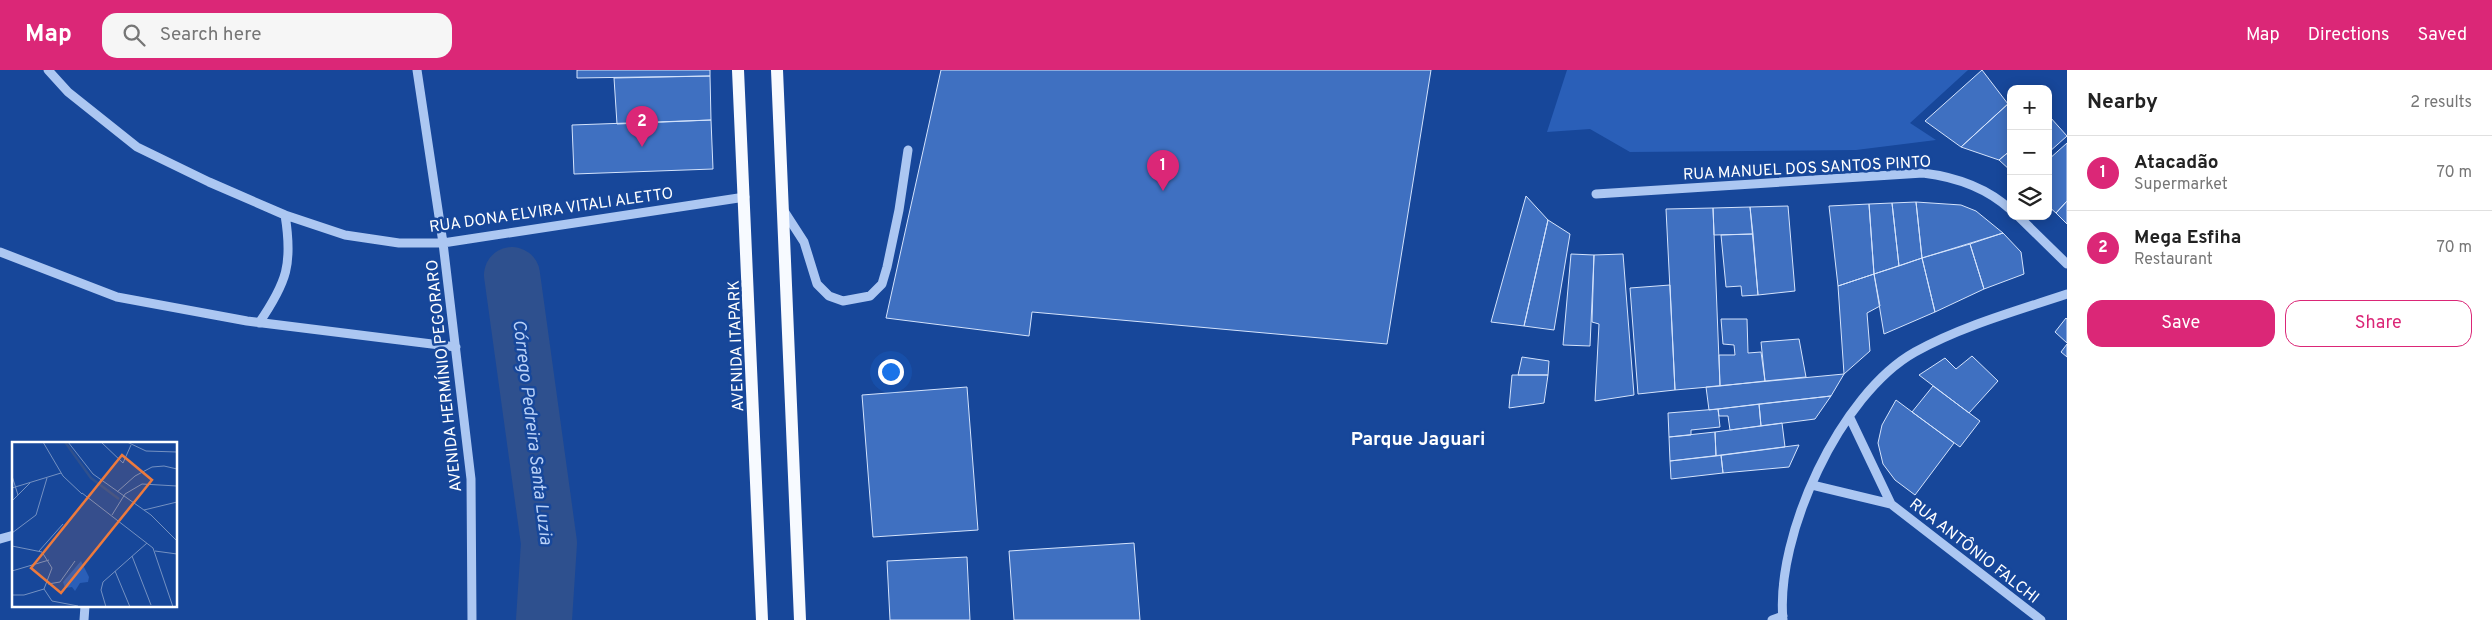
<!DOCTYPE html>
<meta charset="utf-8">
<style>
body{margin:0;font-family:Overpass,sans-serif;background:#f6f6f6;color:#222}
.controls{position:absolute;right:15px;top:15px;display:grid;overflow:hidden;border-radius:10px;box-shadow:0 2px 12px #0003}
.controls button{width:45px;height:45px;display:grid;place-items:center;padding:0;border:0;border-bottom:1px solid #e0e0e0;background:#fff;color:#222;font:25px sans-serif}
.you{position:absolute;left:890px;top:301px;width:18px;height:18px;margin:-12px;border:4px solid #fff;border-radius:50%;background:#1a73e8;box-shadow:0 0 0 8px #1a73e833}
.badge{display:grid;place-items:center;width:32px;height:32px;border-radius:50%;background:#db2777;color:#fff;font-size:16px;font-weight:700}
.pin{position:absolute;translate:-50% -41px;filter:drop-shadow(0 1px 2px #0008)}
.pin::after{content:'';position:absolute;top:26px;width:18px;height:15px;background:inherit;clip-path:polygon(0 0,100% 0,50% 100%)}
.list{margin:0;padding:0;list-style:none}
h2{display:flex;justify-content:space-between;align-items:center;height:65px;margin:0;padding:0 20px;font-size:21px}
h2 small{font-size:16px;font-weight:400;color:#767676}
.list li{display:grid;grid-template-columns:32px 1fr auto;gap:15px;align-items:center;box-sizing:border-box;height:75px;padding:0 20px;border-top:1px solid #e0e0e0}
.list b{display:block;font-size:19px;white-space:nowrap}
.list p{margin:0;font-size:16px;white-space:nowrap;color:#767676}
.list em{font-size:16px;font-style:normal;color:#767676}
.actions{display:flex;gap:10px;padding:15px 20px}
.actions a{flex:1;padding:11px 0;border:1px solid #db2777;border-radius:15px;text-align:center;font-size:18px;color:#db2777}
.actions .main{background:#db2777;color:#fff}
.icon{flex:none;width:28px;height:28px;fill:none;stroke:currentColor;stroke-width:2;stroke-linecap:round;stroke-linejoin:round}
.map{position:relative;flex:none;width:2067px;height:550px;overflow:hidden}
header{display:flex;align-items:center;gap:30px;box-sizing:border-box;height:70px;padding:0 25px;background:#db2777;color:#fff}
header strong{font-size:24px}
nav{display:flex;gap:28px;margin-inline-start:auto;font-size:18px}
.search{width:350px;height:45px;background:#f6f6f6;display:flex;align-items:center;gap:12px;box-sizing:border-box;padding:0 18px;border-radius:15px;color:#767676;font-size:19px}
main{display:flex}
aside{flex:1;background:#fff}
.map>svg:first-child{display:block}
.green{fill:#2a5fb8}
.lines{fill:none;stroke-linecap:round;stroke-linejoin:round}
.river{stroke:#2e508e;stroke-width:56}
.building{fill:#3f70c1;stroke:#d4e3fc}
.minor{stroke:#acc7f2;stroke-width:9}
.major{stroke:#f7faff;stroke-width:12}
.labels{text-anchor:middle;stroke-width:5;stroke-linejoin:round;paint-order:stroke}
.street-label{font-size:16px;fill:#fff;stroke:#17479a}
.water-label{font-size:18px;font-style:italic;fill:#b9d1f8;stroke:#17479a}
.quarter-label{font-size:19px;font-weight:bold;fill:#fff;stroke:#17479a}
.inset-river{fill:none;stroke:#2e508e;stroke-width:2.5}
.inset-road{fill:none;stroke:#7491c2;stroke-width:1}
.view{fill:#ed7a3d;fill-opacity:0.15;stroke:#ed7a3d;stroke-width:2.5}
.inset-edge{fill:none;stroke:#fff;stroke-width:2.5}
</style>
<header>
<strong>Map</strong>
<div class="search"><svg class="icon" aria-label="search" viewBox="0 0 24 24"><circle cx="10" cy="10" r="6"/><path d="M15 15l6 6"/></svg>Search here</div>
<nav><a>Map</a><a>Directions</a><a>Saved</a></nav>
</header>
<main>
<div class="map">
<svg width="2067" height="550" viewBox="0 0 2067 550">
<rect width="100%" height="100%" fill="#17479a"/>
<!-- green -->
<path class="green" d="M1567 0H1968L1910 53 1936 70 1856 80 1630 82 1590 59 1547 62Z"/>
<g class="lines">
<!-- river -->
<path class="river" d="M512 205 549 473 544 550"/>
</g>
<!-- building -->
<path class="building" d="M577 0H710V6L577 8Z
M941 0H1431L1387 274 1032 242 1029 266 886 248Z
M1982 0 2008 34 1961 77 1925 51Z
M710 6 711 50 617 54 614 8Z
M2011 31V80L1999 90 1961 77Z
M2050 47 2067 66 2048 83V48Z
M711 50 713 99 574 104 572 55Z
M2067 73V131L2056 143 2048 136V90Z
M2011 80V101L1999 90Z
M1526 126 1548 150 1524 256 1491 252Z
M2067 131V154L2056 143Z
M1916 132 1961 135 1976 141 2003 163 1922 188Z
M1916 132 1922 188 1899 196 1892 133Z
M1892 133 1899 196 1874 204 1869 134Z
M1869 134 1874 204 1838 216 1829 136Z
M1788 136 1795 221 1758 225 1750 137Z
M1750 137 1753 164 1714 165 1713 138Z
M1713 138 1720 316 1675 320 1666 139Z
M1548 150 1570 164 1554 260 1524 256Z
M2003 163 2021 182 2024 204 1984 219 1970 174Z
M1753 164 1758 225 1742 226 1741 216 1726 217 1721 165Z
M1970 174 1984 219 1935 242 1922 188Z
M1571 184 1594 185 1590 276 1563 275Z
M1623 184 1634 325 1595 331 1599 254 1592 252 1594 185Z
M1922 188 1935 242 1884 264 1874 204Z
M1874 204 1880 236 1867 243 1870 281 1844 304 1838 216Z
M1670 215 1675 320 1638 324 1630 218Z
M2066 248 2067 249V273L2055 262Z
M1721 249H1747L1748 283 1761 282 1765 311 1720 316 1719 285H1735L1734 275 1723 274Z
M1799 269 1806 307 1765 311 1761 272Z
M2067 274V287L2061 282Z
M1972 286 1998 311 1969 343 1919 305 1945 288 1956 299Z
M1522 287 1549 291 1548 305H1518Z
M1844 304 1831 326 1709 340 1706 317Z
M1512 305H1548L1544 333 1509 338Z
M1933 316 1980 351 1960 377 1912 342Z
M967 317 978 460 873 467 862 325Z
M1831 326 1815 349 1761 356 1759 334Z
M1896 330 1954 373 1915 425 1895 410 1883 394 1878 373 1882 355Z
M1759 334 1761 356 1730 360 1728 346H1719L1718 339Z
M1718 339 1720 357 1691 360V365L1669 367 1668 343Z
M1782 353 1785 377 1716 386 1715 362Z
M1715 362 1716 386 1670 391 1669 367Z
M1799 375 1789 397 1723 403 1721 385Z
M1721 385 1723 403 1671 409 1670 391Z
M1134 473 1140 550H1014L1009 481Z
M967 487 970 550H890L887 491Z"/>
<g class="lines">
<!-- minor -->
<path class="minor" d="M48 0 68 22 137 77 209 112 285 145 345 165 399 173H443L745 127
M417 0 443 173 471 409 472 550
M1596 124 1923 103C1956 107 1986 117 2011 140
M784 141 804 172 817 214 829 226 843 231 870 226 882 214 887 197 899 140 908 80
M2018 146 2067 194
M0 182 117 227 247 251 456 277
M259 253C287 212 293 194 285 145
M1850 348 1891 434
M1812 415 1891 434 2041 550
M0 469 14 465
M84 550 85 536
M1772 550 1783 546
M1783 550C1775 466 1840 324 1915 282 1962 256 2016 241 2067 224"/>
<!-- major -->
<path class="major" d="M738 0 762 550
M777 0 800 550"/>
</g>
<g class="labels">
<!-- street labels -->
<g class="street-label">
<text transform="translate(1807 97) rotate(-3)" y="6">RUA MANUEL DOS SANTOS PINTO</text>
<text transform="translate(551 139) rotate(-8)" y="6">RUA DONA ELVIRA VITALI ALETTO</text>
<text transform="translate(735 276) rotate(-92)" y="6">AVENIDA ITAPARK</text>
<text transform="translate(443 306) rotate(-96)" y="6">AVENIDA HERMÍNIO PEGORARO</text>
<text transform="translate(1975 480) rotate(38)" y="6">RUA ANTÔNIO FALCHI</text>
</g>
<!-- water labels -->
<g class="water-label">
<text transform="translate(533 362) rotate(83)" y="6">Córrego Pedreira Santa Luzia</text>
</g>
<!-- quarter labels -->
<g class="quarter-label">
<text x="1418" y="375">Parque Jaguari</text>
</g>
</g>
<!-- overview -->
<g transform="translate(12 372)">
<rect width="165" height="165" fill="#17479a"/>
<path d="M69 119 77 135 76 140 68 141 63 149 60 145 53 146 51 140Z" fill="#2a5fb8"/>
<path class="inset-river" d="M53 0 79 36 107 57"/>
<path class="inset-road" d="M31 0 51 34 70 52M56 0 81 32 139 73 165 99M89 0 111 21 119 3M115 0 134 9 165 10M0 34 6 53M0 46 49 31M105 50 123 34 140 25 152 24 165 27M70 51 141 106 161 165M0 59 18 41M132 68 165 60M100 73 113 52 130 42 165 44M0 91 24 73 35 36M0 104 30 110 40 126 32 147 12 153H0M27 109 51 82M143 109 165 112M120 114 139 163M0 129 37 118M103 129 118 165M36 142 48 140 63 119M32 147 40 159 66 164M94 165 89 148 91 140 135 101"/>
<path class="view" d="M110 13 140 38 49 151 19 126Z"/>
<rect width="165" height="165" class="inset-edge"/>
</g>
</svg>
<div class="controls">
<button>+</button>
<button>−</button>
<button><svg class="icon" aria-label="layers" viewBox="0 0 24 24"><path d="M12 4l9 5-9 5-9-5zM3 14l9 5 9-5"/></svg></button>
</div>
<div class="you"></div>
<div class="pin badge" style="left:1163px;top:121px">1</div>
<div class="pin badge" style="left:642px;top:77px">2</div>
</div>
<aside>
<h2>Nearby<small>2 results</small></h2>
<ul class="list">
<li><span class="badge">1</span><div><b>Atacadão</b><p>Supermarket</p></div><em>70 m</em></li>
<li><span class="badge">2</span><div><b>Mega Esfiha</b><p>Restaurant</p></div><em>70 m</em></li>
</ul>
<div class="actions"><a class="main">Save</a><a>Share</a></div>
</aside>
</main>
